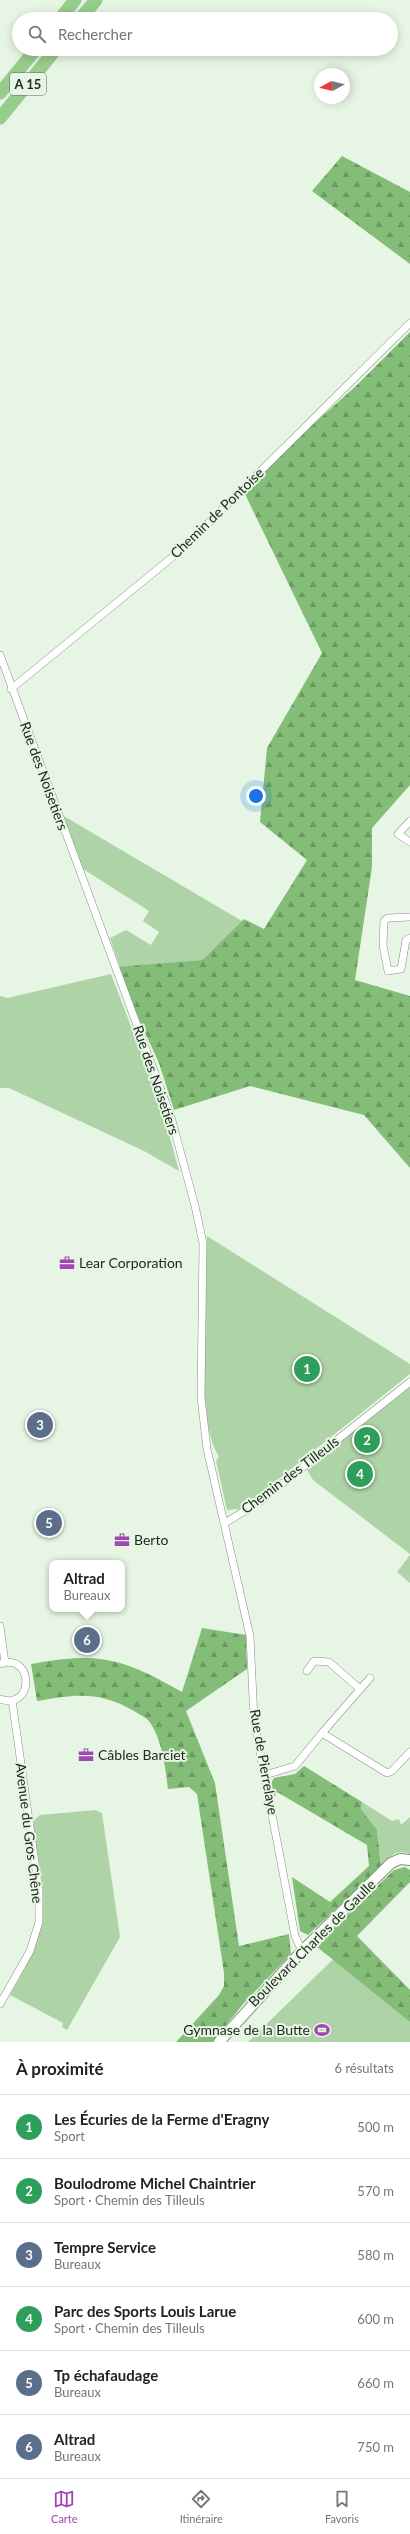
<!DOCTYPE html>
<html lang="fr">
<meta charset="utf-8">
<style>
body{margin:0;font-family:Lato,sans-serif;background:#f2f2f2;color:#222}
.compass{position:absolute;left:314px;top:68px;width:36px;height:36px;border-radius:50%;background:#fff;box-shadow:0 2px 10px #0003;rotate:262deg}
.you{position:absolute;left:256px;top:796px;width:14px;height:14px;margin:-10px;border:3px solid #fff;border-radius:50%;background:#1a73e8;box-shadow:0 0 0 6px #1a73e833}
.badge{display:grid;place-items:center;width:26px;height:26px;border-radius:50%;background:#a047b3;color:#fff;font-size:13px;font-weight:700}
.pin{position:absolute;translate:-50% -50%;border:2px solid #fff;box-shadow:0 1px 4px #0006}
.popup{position:absolute;left:49px;top:1560px;width:76px;height:52px;box-sizing:border-box;display:grid;place-content:center;border-radius:8px;background:#fff;filter:drop-shadow(0 1px 3px #0005);font-size:13px;white-space:nowrap;color:#767676}
.popup b{font-size:15px;color:#222}
.popup::after{content:'';position:absolute;left:50%;top:100%;margin-left:-8px;border:8px solid transparent;border-top-color:#fff}
.list{margin:0;padding:0;list-style:none}
h2{display:flex;justify-content:space-between;align-items:center;height:52px;margin:0;padding:0 16px;font-size:17px}
h2 small{font-size:13px;font-weight:400;color:#767676}
.list li{display:grid;grid-template-columns:26px 1fr auto;gap:12px;align-items:center;box-sizing:border-box;height:64px;padding:0 16px;border-top:1px solid #e0e0e0}
.list b{display:block;font-size:15px;white-space:nowrap}
.list p{margin:0;font-size:13px;white-space:nowrap;color:#767676}
.list em{font-size:13px;font-style:normal;color:#767676}
.icon{flex:none;width:22px;height:22px;fill:none;stroke:currentColor;stroke-width:2;stroke-linecap:round;stroke-linejoin:round}
.map{position:relative;flex:none;width:410px;height:2042px;overflow:hidden}
.search{position:absolute;background:#fff;box-shadow:0 2px 10px #0003;left:12px;right:12px;top:12px;height:44px;display:flex;align-items:center;gap:10px;box-sizing:border-box;padding:0 14px;border-radius:22px;color:#767676;font-size:15px}
.sheet{height:436px;background:#fff}
nav{display:flex;justify-content:space-around;align-items:center;box-sizing:border-box;height:56px;border-top:1px solid #e0e0e0;background:#fff;font-size:11px;color:#767676}
nav a{display:grid;justify-items:center;gap:2px}
nav .on{color:#a047b3}
.map>svg:first-child{display:block}
.grass{fill:#aed3a6}
.forest{fill:url(#forest-firs)}
.lines{fill:none;stroke-linecap:round;stroke-linejoin:round}
.street-casing{stroke:#849282;stroke-width:8}
.secondary-casing{stroke:#849282;stroke-width:12}
.highway-casing{stroke:#dcdddc;stroke-width:14}
.street{stroke:#fff;stroke-width:7}
.secondary{stroke:#fff;stroke-width:10}
.highway{stroke:#96cd8b;stroke-width:13}
.labels{text-anchor:middle;stroke-width:4;stroke-linejoin:round;paint-order:stroke}
.shield{fill:#e7f6e4;stroke:#5e665c;stroke-width:1}
.shield-label{font-size:13px;font-weight:bold;fill:#232922}
.street-label{font-size:14px;fill:#232922;stroke:#e7f6e4}
.poi-label{font-size:14px;fill:#232922;stroke:#e7f6e4;text-anchor:start}
</style>
<div class="map">
<svg width="410" height="2042" viewBox="0 0 410 2042">
<defs>
<pattern id="forest-firs" width="22" height="20" patternUnits="userSpaceOnUse"><rect width="22" height="20" fill="#83bd77"/><path d="M5 1l3.5 6h-7zM16 11l3.5 6h-7z" fill="#6b9a61"/></pattern>
</defs>
<rect width="100%" height="100%" fill="#e7f6e4"/>
<!-- grass -->
<path class="grass" d="M62 815 242 921 202 960 120 967 110 938 126 930 151 945 159 932 143 921 149 911 83 869Z
M111 974 162 1108 179 1171 144 1151 9 1088H0V996L7 998Z
M207 1236 410 1364V1374L241 1509 227 1510 216 1461 219 1456C195 1426 205 1279 207 1236Z
M410 1386V1554L313 1480 306 1468Z
M410 1555V1583L397 1572Z
M362 1802 392 1821 399 1819 401 1825 410 1817V1854C395 1849 390 1856 381 1867L377 1830 361 1809Z
M95 1810 102 1813 120 1937 67 2030 62 2027 63 2023 10 1995C29 1962 45 1931 43 1891 42 1868 32 1843 34 1820L40 1815Z
M356 1937 410 1990V2042H248Z"/>
<!-- forest -->
<path class="forest" d="M342 156 410 192V264L312 191Z
M410 332V785L372 828V867L355 980 410 996V1168L364 1115 250 1086 174 1110 159 1063 115 967 202 960 244 919 264 929 307 860 260 822 267 748 322 653 242 488 356 386Z
M202 1628 246 1635 247 1669 186 1711 215 1783 239 1946 289 1934 291 1954 244 2003 212 2042H176L219 1995 224 1986V1973L197 1794 189 1787 168 1789C165 1766 163 1744 151 1724 148 1718 140 1715 134 1711 100 1691 75 1694 37 1701L31 1664C98 1651 123 1658 182 1692Z
M304 1766 362 1802 361 1809 377 1830 381 1867 308 1935 300 1931 292 1877 330 1902 369 1866 367 1845 277 1792 274 1797 271 1783 274 1778 295 1774Z
M405 1867 410 1870V1882L357 1936 410 1990V2022L316 1946 394 1870Z"/>
<g class="lines">
<!-- street casing -->
<g class="street-casing">
<path id="street" d="M0 655 171 1117 195 1206 203 1243 201 1397 207 1449 250 1636 254 1720 295 1936 302 1951
M11 689 181 550 410 323
M410 821 398 834 410 842
M410 917 388 918 384 921 383 945 388 971 401 969 406 940 410 938
M225 1523 259 1502 410 1382
M0 1626 5 1663
M0 1664C34 1652 35 1711 0 1699
M307 1671 314 1661 329 1662 360 1689
M370 1678 322 1733 387 1773 392 1771 410 1752
M265 1775 295 1766 322 1733
M0 2004 30 1951 39 1922V1891L12 1700"/>
</g>
<!-- secondary casing -->
<g class="secondary-casing">
<path id="secondary" d="M219 2042 302 1951 391 1863 400 1859 410 1860"/>
</g>
<!-- highway casing -->
<g class="highway-casing">
<path id="highway" d="M60 19 75 0
M80 19 96 0
M0 93 36 49
M0 118 56 49"/>
</g>
<!-- street -->
<use href="#street" class="street"/>
<!-- secondary -->
<use href="#secondary" class="secondary"/>
<!-- highway -->
<use href="#highway" class="highway"/>
</g>
<!-- icons -->
<defs>
<g id="office-bare" transform="scale(1.2)"><path d="M-6-3h4V-5.5h4V-3h4V5H-6ZM-1-4.5V-3h2v-1.5ZM-6 0V1H6V0Z" fill="#a047b3" stroke="#e7f6e4" stroke-width="2.5" paint-order="stroke"/></g>
<g id="stadium-bare" transform="scale(1.2)"><path d="M0-5a6.5 5 0 1 0 0 10a6.5 5 0 1 0 0-10ZM-3.5-1.8h7v3.6h-7Z" fill="#a047b3" stroke="#e7f6e4" stroke-width="2.5" paint-order="stroke"/></g>
</defs>
<g fill-rule="evenodd">
<use href="#office-bare" x="67" y="1263"/>
<use href="#office-bare" x="122" y="1540"/>
<use href="#office-bare" x="86" y="1755"/>
<use href="#stadium-bare" x="322" y="2030"/>
</g>
<g class="labels">
<!-- shield labels -->
<rect class="shield" x="10" y="73" width="36" height="22" rx="3"/>
<g class="shield-label">
<text x="28" y="89">A 15</text>
</g>
<!-- street labels -->
<g class="street-label">
<text transform="translate(217 513) rotate(-44)" y="5">Chemin de Pontoise</text>
<text transform="translate(44 776) rotate(70)" y="5">Rue des Noisetiers</text>
<text transform="translate(156 1080) rotate(71)" y="5">Rue des Noisetiers</text>
<text transform="translate(290 1475) rotate(-37)" y="5">Chemin des Tilleuls</text>
<text transform="translate(264 1762) rotate(80)" y="5">Rue de Pierrelaye</text>
<text transform="translate(29 1833) rotate(83)" y="5">Avenue du Gros Chêne</text>
<text transform="translate(312 1943) rotate(-45)" y="5">Boulevard Charles de Gaulle</text>
</g>
<!-- poi labels -->
<g class="poi-label">
<text x="79" y="1268">Lear Corporation</text>
<text x="134" y="1545">Berto</text>
<text x="98" y="1760">Câbles Barciet</text>
<text x="310" y="2035" text-anchor="end">Gymnase de la Butte</text>
</g>
</g>
</svg>
<svg class="compass" viewBox="-18 -18 36 36"><path d="M0-13l5 13h-10z" fill="#e53935"/><path d="M0 13l5-13h-10z" fill="#767676"/></svg>
<div class="you"></div>
<div class="pin badge" style="left:307px;top:1369px;background:#2e9e5b">1</div>
<div class="pin badge" style="left:367px;top:1440px;background:#2e9e5b">2</div>
<div class="pin badge" style="left:40px;top:1425px;background:#5c6f8a">3</div>
<div class="pin badge" style="left:360px;top:1474px;background:#2e9e5b">4</div>
<div class="pin badge" style="left:49px;top:1523px;background:#5c6f8a">5</div>
<div class="pin badge" style="left:87px;top:1640px;background:#5c6f8a">6</div>
<div class="popup"><b>Altrad</b>Bureaux</div>
<div class="search"><svg class="icon" aria-label="search" viewBox="0 0 24 24"><circle cx="10" cy="10" r="6"/><path d="M15 15l6 6"/></svg>Rechercher</div>
</div>
<section class="sheet">
<h2>À proximité<small>6 résultats</small></h2>
<ul class="list">
<li><span class="badge" style="background:#2e9e5b">1</span><div><b>Les Écuries de la Ferme d'Eragny</b><p>Sport</p></div><em>500 m</em></li>
<li><span class="badge" style="background:#2e9e5b">2</span><div><b>Boulodrome Michel Chaintrier</b><p>Sport · Chemin des Tilleuls</p></div><em>570 m</em></li>
<li><span class="badge" style="background:#5c6f8a">3</span><div><b>Tempre Service</b><p>Bureaux</p></div><em>580 m</em></li>
<li><span class="badge" style="background:#2e9e5b">4</span><div><b>Parc des Sports Louis Larue</b><p>Sport · Chemin des Tilleuls</p></div><em>600 m</em></li>
<li><span class="badge" style="background:#5c6f8a">5</span><div><b>Tp échafaudage</b><p>Bureaux</p></div><em>660 m</em></li>
<li><span class="badge" style="background:#5c6f8a">6</span><div><b>Altrad</b><p>Bureaux</p></div><em>750 m</em></li>
</ul>
</section>
<nav>
<a class="on"><svg class="icon" aria-label="map" viewBox="0 0 24 24"><path d="M3 6l6-2 6 2 6-2v14l-6 2-6-2-6 2zM9 4v14M15 6v14"/></svg>Carte</a>
<a><svg class="icon" aria-label="directions" viewBox="0 0 24 24"><path d="M12 3l9 9-9 9-9-9zM9 14v-3h6M13 9l2 2-2 2"/></svg>Itinéraire</a>
<a><svg class="icon" aria-label="saved" viewBox="0 0 24 24"><path d="M7 4h10v16l-5-4-5 4z"/></svg>Favoris</a>
</nav>
